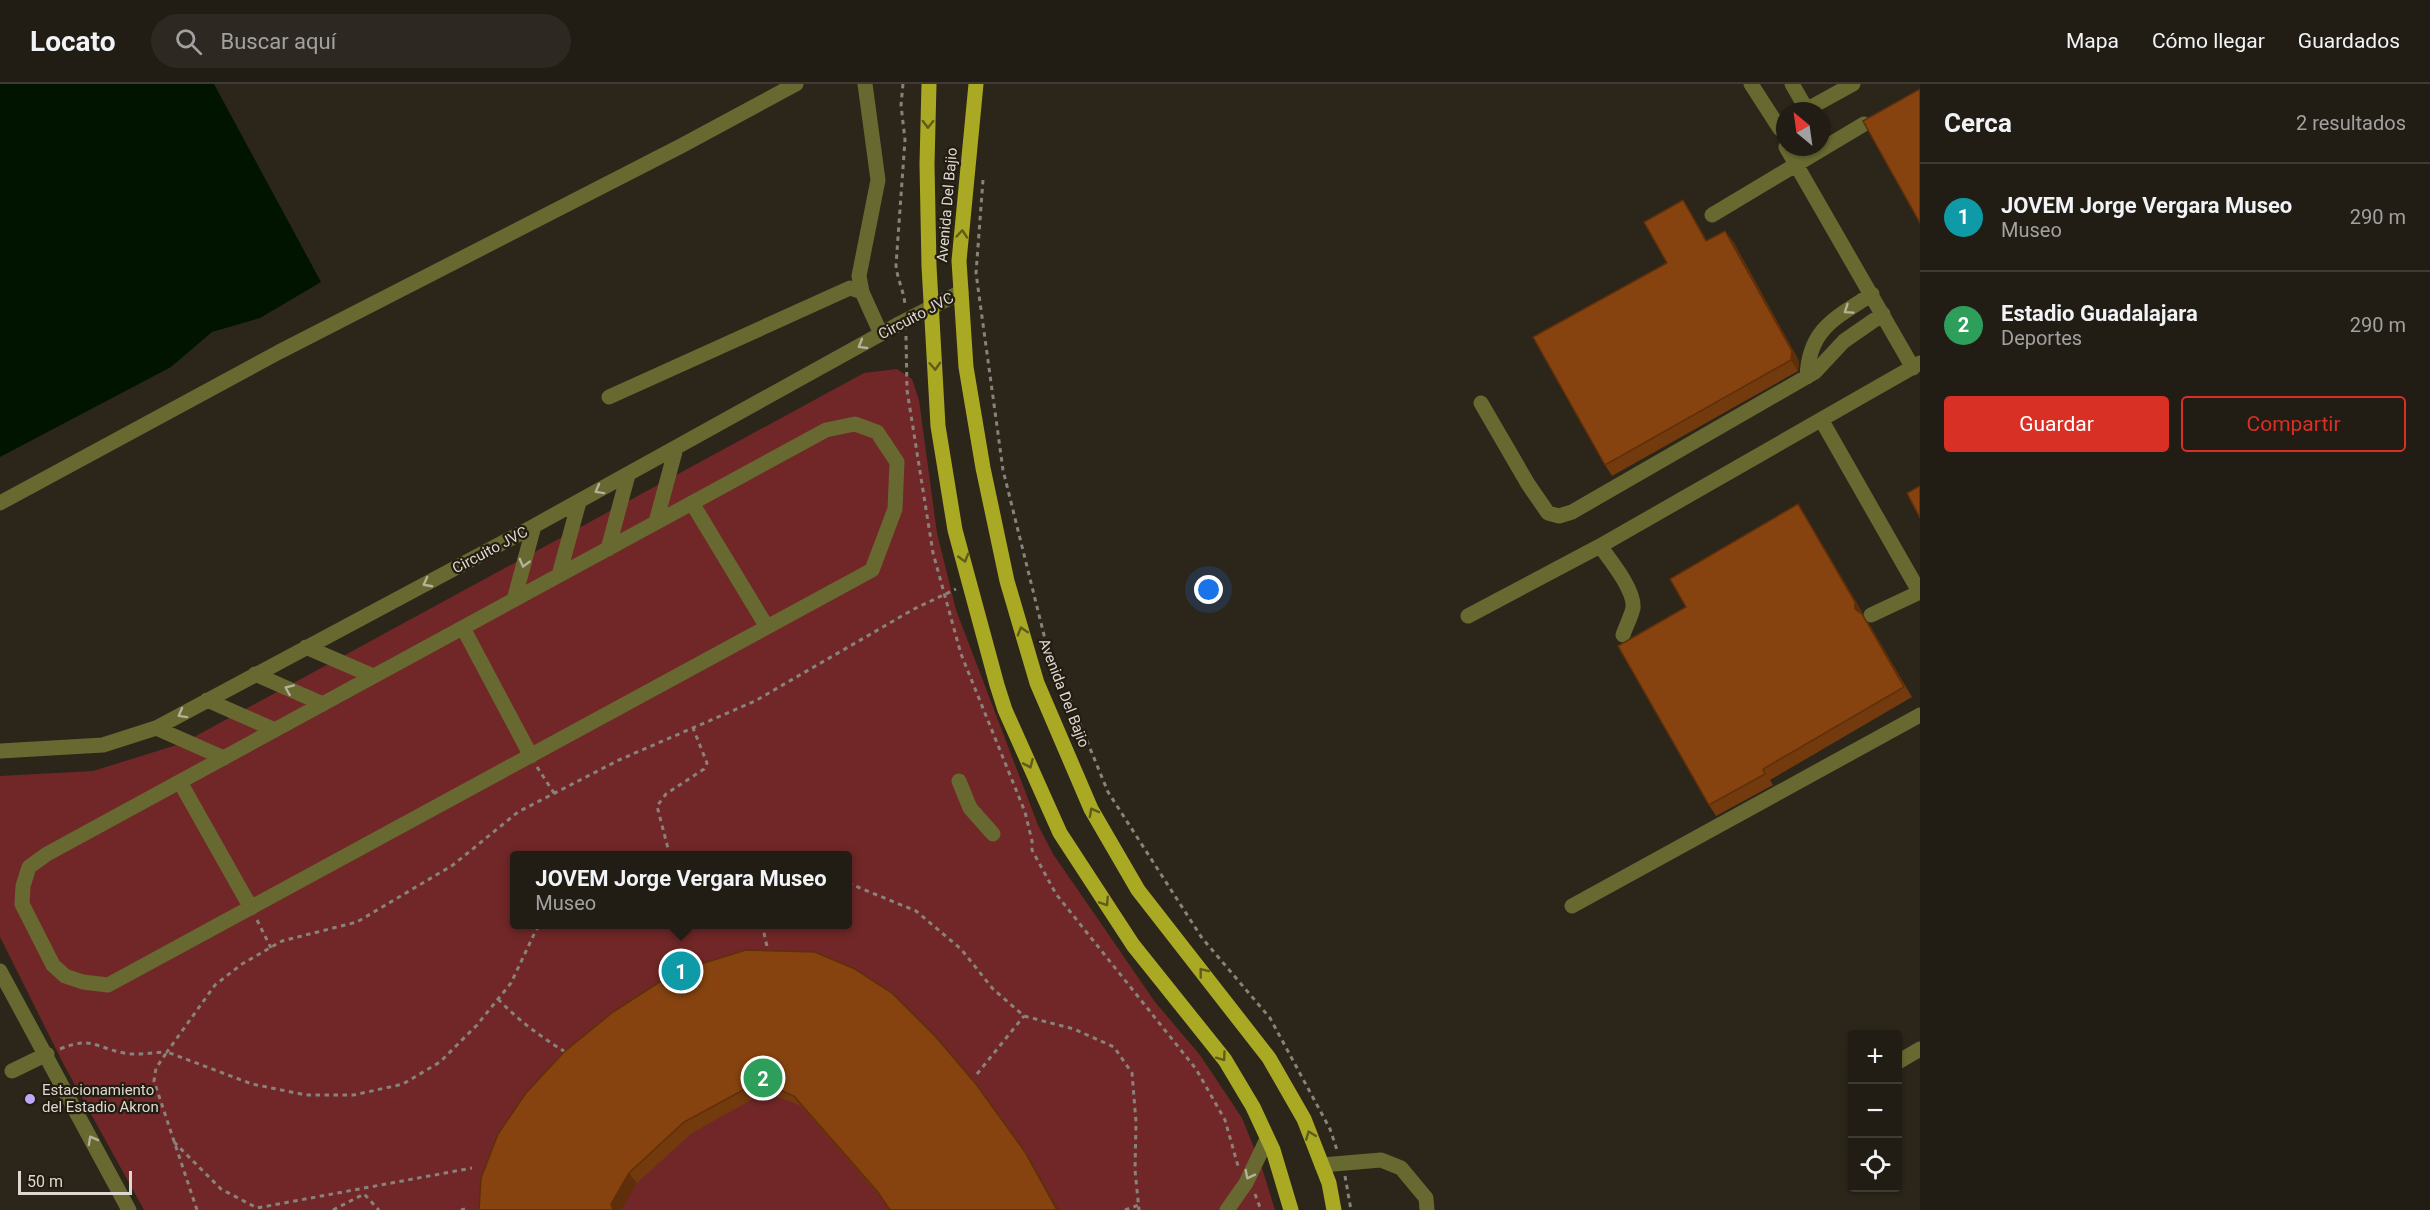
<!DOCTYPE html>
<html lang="es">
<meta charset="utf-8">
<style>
body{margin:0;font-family:Roboto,sans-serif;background:#2d2922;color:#f1f3f6}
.controls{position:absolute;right:18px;bottom:18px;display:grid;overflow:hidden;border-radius:6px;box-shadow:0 2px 4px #0004}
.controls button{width:54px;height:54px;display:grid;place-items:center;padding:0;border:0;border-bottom:2px solid #3e3a34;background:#211c14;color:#f1f3f6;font:30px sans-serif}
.compass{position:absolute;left:1776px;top:18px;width:54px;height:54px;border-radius:50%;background:#211c14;box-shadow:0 2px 4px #0004;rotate:331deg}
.scale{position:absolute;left:18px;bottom:15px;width:114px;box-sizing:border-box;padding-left:6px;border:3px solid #ddd9d2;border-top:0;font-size:16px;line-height:21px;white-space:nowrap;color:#ddd9d2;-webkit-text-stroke:4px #221c11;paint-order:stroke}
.you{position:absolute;left:1209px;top:506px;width:21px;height:21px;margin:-15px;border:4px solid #fff;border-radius:50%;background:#1a73e8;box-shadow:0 0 0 9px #1a73e833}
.badge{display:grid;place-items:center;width:39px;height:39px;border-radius:50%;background:#d93025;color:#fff;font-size:20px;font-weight:700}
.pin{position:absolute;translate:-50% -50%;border:3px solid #fff;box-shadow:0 2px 6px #0006}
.popup{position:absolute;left:510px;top:767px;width:342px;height:78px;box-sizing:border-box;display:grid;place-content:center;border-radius:6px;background:#211c14;filter:drop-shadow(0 2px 4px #0005);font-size:20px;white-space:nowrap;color:#a2a1a0}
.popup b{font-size:22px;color:#f1f3f6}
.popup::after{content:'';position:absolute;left:50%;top:100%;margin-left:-12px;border:12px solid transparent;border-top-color:#211c14}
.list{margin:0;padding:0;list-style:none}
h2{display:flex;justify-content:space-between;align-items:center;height:78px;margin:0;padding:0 24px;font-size:26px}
h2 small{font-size:20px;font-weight:400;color:#a2a1a0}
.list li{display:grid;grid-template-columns:39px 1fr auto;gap:18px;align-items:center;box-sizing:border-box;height:108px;padding:0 24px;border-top:2px solid #3e3a34}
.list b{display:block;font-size:22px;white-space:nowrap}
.list p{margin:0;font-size:20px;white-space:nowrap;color:#a2a1a0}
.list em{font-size:20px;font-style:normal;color:#a2a1a0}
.actions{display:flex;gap:12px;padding:18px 24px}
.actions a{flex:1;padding:14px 0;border:2px solid #d93025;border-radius:6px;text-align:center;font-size:21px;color:#d93025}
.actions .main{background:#d93025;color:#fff}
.icon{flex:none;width:33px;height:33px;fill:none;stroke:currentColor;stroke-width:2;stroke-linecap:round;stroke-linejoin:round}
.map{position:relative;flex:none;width:1920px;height:1126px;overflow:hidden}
header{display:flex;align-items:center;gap:36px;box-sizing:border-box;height:84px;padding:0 30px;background:#211c14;border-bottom:2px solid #3e3a34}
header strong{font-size:28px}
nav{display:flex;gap:33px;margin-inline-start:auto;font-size:21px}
.search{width:420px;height:54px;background:#2d2922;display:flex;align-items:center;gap:15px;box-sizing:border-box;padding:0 21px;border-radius:33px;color:#a2a1a0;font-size:22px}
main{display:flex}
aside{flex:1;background:#211c14}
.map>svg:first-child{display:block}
.green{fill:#712728;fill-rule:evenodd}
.water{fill:#001400}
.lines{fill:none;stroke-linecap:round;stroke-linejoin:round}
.path{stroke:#88837a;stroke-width:3;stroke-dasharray:4.5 4.5;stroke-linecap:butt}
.minor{stroke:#686831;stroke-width:15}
.major{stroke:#aaa924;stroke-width:15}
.wall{fill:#733a0d}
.shaded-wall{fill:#5e2f0a}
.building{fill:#86430f;stroke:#5e2f0a;stroke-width:1.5}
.oneway{stroke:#5f5b1a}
.oneway2{stroke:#b4b19a}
.poi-dot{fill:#bea9f5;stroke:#221c11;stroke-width:2}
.labels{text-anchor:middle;stroke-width:4.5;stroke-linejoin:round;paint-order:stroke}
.street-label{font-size:15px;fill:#ddd9d2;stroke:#221c11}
.poi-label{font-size:15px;fill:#ddd9d2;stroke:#221c11;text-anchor:start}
</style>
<header>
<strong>Locato</strong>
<div class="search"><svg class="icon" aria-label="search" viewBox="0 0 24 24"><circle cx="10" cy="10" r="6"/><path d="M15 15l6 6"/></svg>Buscar aquí</div>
<nav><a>Mapa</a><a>Cómo llegar</a><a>Guardados</a></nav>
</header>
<main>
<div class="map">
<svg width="1920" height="1126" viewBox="0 0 1920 1126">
<rect width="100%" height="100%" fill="#2c251a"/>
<!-- green -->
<path class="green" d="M897 285 912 295 919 316 937 449 956 526 1038 741 1053 770 1091 825 1155 918 1200 971 1242 1034 1262 1084 1275 1126H144L64 981 0 853V692L93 687 183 659 864 289ZM514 772H848V840H514Z"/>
<!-- water -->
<path class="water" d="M0 0H214L321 198 260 234 212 248 171 283 0 373Z"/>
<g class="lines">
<!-- path -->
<path class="path" d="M903 0 901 21 905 56 896 181C897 195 904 207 905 221
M983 96 976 189 1003 386 1045 555 1108 708 1202 854 1270 934 1330 1045 1337 1066
M906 252 907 306 933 469 961 570 1025 728 1032 757V766L1056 810 1196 985 1225 1036 1238 1082
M537 683 554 709
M670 772 657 722 666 710 704 685 707 679 693 644
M848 799 916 827 961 865 993 905 1024 932 1074 945 1114 963 1132 989 1136 1038 1135 1086 1139 1126
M257 836 271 864
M762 840 768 867
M498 915C519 937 541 953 567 969
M60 965C93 952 93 963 124 969 137 972 154 968 167 968L215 901 242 880 282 857 357 838 453 781 518 728 619 676 755 617 914 525 956 505
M977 990 1024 932
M174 1058 221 1105 257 1124 472 1084
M1345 1092 1351 1126
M1255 1110 1261 1126
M197 1126 154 997 156 984 167 968 252 1000 306 1011H354L403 1000 440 978 477 941 511 899 536 846 541 840
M333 1126 364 1110 379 1126
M461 1126 465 1125
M1125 1126 1139 1121"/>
<!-- minor -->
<path class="minor" d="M1751 0 1780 45
M1792 0 1807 26
M1804 27 1853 0
M1786 63 1913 284
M1712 131 1864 40
M862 208 859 192 878 96 865 0
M1807 293C1809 244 1836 234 1872 210
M609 313 850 204 862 208 881 250
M1481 319 1528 400 1548 429 1559 432 1572 428 1815 288 1844 257 1883 230
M1822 337 1920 509
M855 340 877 348 897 378 895 425 872 486 108 901 83 898 65 892 53 881 22 820 23 802 29 783 47 770 826 346Z
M0 419 279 268 681 62 796 0
M692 419 767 543
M656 438 676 364
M1600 462C1610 476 1635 506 1633 524 1631 533 1626 542 1623 551
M608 465 628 391
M559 491 579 418
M514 516 534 442
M1871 531 1920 508
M1468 532 1600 462 1920 279
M463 544 531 672
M306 563 373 592
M255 590 323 620
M207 616 275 646
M156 644 224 674
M0 667 103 661 156 644 534 442 897 241 961 208
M959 697 970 724 993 750
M180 698 251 824
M1572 822 1920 631
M0 887 129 1126
M1898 978 1920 965
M12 987 47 970
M1322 1081 1381 1076 1401 1084 1426 1114 1427 1126
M1227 1126 1246 1099 1267 1055"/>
<!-- major -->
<path class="major" d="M929 0 927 80 929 182 938 342 955 446 997 601 1005 626 1060 749 1133 861 1225 976 1253 1023 1273 1066 1291 1126
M976 0 959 177 966 283 983 384 1007 497 1037 599 1091 725 1138 806 1269 974 1304 1035 1329 1099 1334 1126"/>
</g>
<!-- wall -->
<path class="wall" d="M1690 127 1707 157H1733L1799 277 1798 287 1612 392 1605 381 1667 179Z
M1798 420 1805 431 1862 528V530L1869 540 1912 613 1770 696 1773 701 1716 732 1709 721 1686 523Z
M815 868 1032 1079 883 1116 801 1022 776 1012 753 1015 692 1049 637 1099 621 1126H479Z"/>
<!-- shaded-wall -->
<path class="shaded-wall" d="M1683 116 1690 127 1713 168 1706 157Z
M1725 147 1733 157 1799 277 1798 287 1791 276Z
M1798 420 1805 431 1862 528V530L1869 540 1912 613 1855 525Z
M1025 1068 1032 1079 1059 1126H1057Z
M629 1089 637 1099 621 1126H613L611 1120Z"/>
<!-- building -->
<path class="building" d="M1920 5V139L1863 37Z
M1683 116 1706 157 1725 147 1792 267 1791 276 1605 381 1533 253 1667 179 1644 138Z
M1920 402V434L1907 409Z
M1798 420 1855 518V525L1862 530 1904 603 1763 685 1765 690 1709 721 1618 562 1686 523 1670 495Z
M746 866 815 868 855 885 892 909 935 952 976 1000 1025 1068 1057 1126H890L877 1107 794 1012 769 1001 745 1005 684 1038 629 1089 611 1120 613 1126H479L481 1094 498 1050 526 1009 564 968 613 928 675 888Z"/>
<!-- one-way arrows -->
<defs><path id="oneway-chevron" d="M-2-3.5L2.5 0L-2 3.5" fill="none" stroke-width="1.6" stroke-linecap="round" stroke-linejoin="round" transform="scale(1.5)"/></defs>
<g class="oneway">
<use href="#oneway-chevron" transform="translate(928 40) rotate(91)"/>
<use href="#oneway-chevron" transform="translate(962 150) rotate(-85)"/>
<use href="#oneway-chevron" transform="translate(935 282) rotate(87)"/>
<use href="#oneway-chevron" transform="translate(964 474) rotate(74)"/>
<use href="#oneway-chevron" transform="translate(1022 547) rotate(-107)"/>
<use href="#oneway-chevron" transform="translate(1029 680) rotate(66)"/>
<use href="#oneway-chevron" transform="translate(1093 728) rotate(-118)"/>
<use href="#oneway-chevron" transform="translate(1105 818) rotate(57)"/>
<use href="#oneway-chevron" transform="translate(1203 888) rotate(-128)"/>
<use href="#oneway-chevron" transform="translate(1222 973) rotate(54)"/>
<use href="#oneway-chevron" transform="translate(1310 1051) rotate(-111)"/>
</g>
<g class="oneway2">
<use href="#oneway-chevron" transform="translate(1848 226) rotate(146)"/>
<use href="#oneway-chevron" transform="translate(862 261) rotate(150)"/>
<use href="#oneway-chevron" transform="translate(599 406) rotate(151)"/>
<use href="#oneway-chevron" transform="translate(524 479) rotate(105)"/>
<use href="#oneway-chevron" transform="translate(427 499) rotate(152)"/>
<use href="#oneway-chevron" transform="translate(289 605) rotate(-157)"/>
<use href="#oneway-chevron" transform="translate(182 630) rotate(151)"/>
<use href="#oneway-chevron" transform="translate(92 1056) rotate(-118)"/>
<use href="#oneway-chevron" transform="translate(1249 1091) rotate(117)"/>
</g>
<!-- markers -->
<circle class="poi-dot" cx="30" cy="1015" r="6"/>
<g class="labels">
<!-- street labels -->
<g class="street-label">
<text transform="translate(947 121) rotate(-85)" y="5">Avenida Del Bajio</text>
<text transform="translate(916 232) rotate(-28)" y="5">Circuito JVC</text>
<text transform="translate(490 466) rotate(-28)" y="5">Circuito JVC</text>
<text transform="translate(1064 609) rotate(69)" y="5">Avenida Del Bajio</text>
</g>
<!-- poi labels -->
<g class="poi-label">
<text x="42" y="1011">Estacionamiento<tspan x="42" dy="17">del Estadio Akron</tspan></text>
</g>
</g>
</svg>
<div class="controls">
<button>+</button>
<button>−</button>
<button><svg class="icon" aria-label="locate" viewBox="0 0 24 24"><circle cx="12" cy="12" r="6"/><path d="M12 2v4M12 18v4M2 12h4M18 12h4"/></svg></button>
</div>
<svg class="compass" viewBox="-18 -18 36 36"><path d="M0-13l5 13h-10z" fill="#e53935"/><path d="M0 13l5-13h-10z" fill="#a2a1a0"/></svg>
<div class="scale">50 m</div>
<div class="you"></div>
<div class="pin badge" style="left:681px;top:887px;background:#0f9aa8">1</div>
<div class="popup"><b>JOVEM Jorge Vergara Museo</b>Museo</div>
<div class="pin badge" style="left:763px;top:994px;background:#2e9e5b">2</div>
</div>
<aside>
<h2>Cerca<small>2 resultados</small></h2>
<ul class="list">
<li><span class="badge" style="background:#0f9aa8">1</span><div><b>JOVEM Jorge Vergara Museo</b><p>Museo</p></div><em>290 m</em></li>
<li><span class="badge" style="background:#2e9e5b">2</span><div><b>Estadio Guadalajara</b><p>Deportes</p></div><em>290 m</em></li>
</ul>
<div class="actions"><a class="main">Guardar</a><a>Compartir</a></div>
</aside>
</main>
